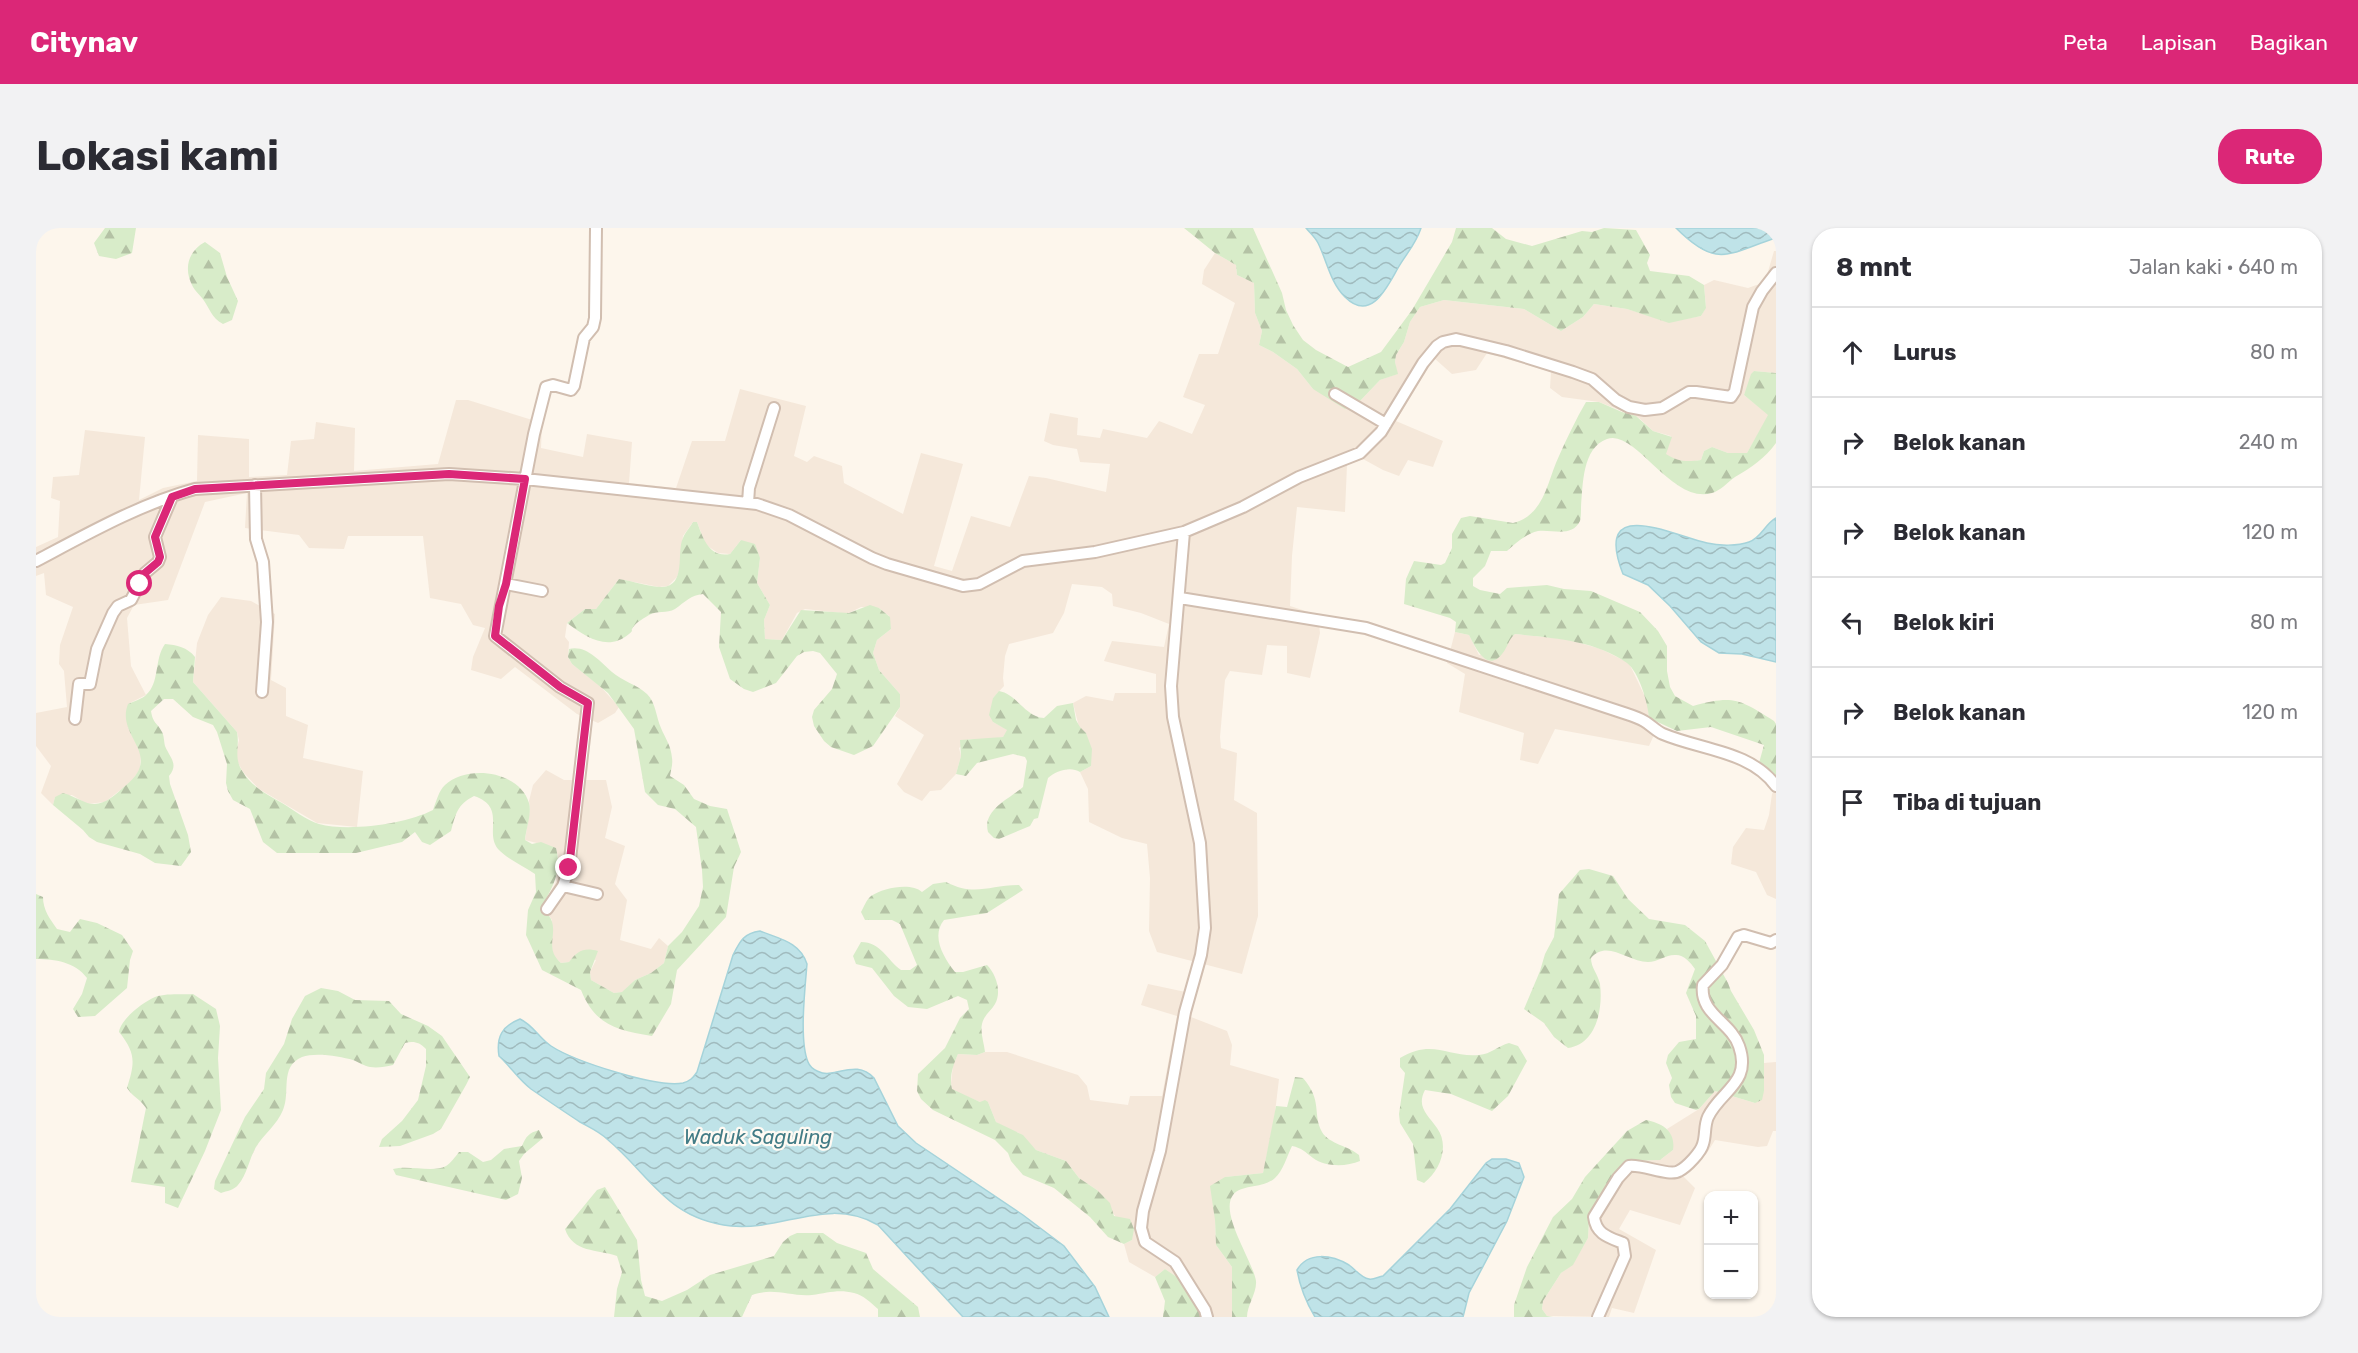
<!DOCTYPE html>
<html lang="id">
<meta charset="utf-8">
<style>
body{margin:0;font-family:Rubik,sans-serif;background:#f2f2f3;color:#2b2b33}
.controls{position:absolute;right:18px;bottom:18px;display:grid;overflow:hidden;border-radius:12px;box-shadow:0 2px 4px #0004}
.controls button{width:54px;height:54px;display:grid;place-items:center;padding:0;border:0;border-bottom:2px solid #e1e1e2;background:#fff;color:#2b2b33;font:30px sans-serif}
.stop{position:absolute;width:18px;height:18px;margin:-14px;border:4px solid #db2777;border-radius:50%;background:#fff}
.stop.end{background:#db2777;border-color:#fff;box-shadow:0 2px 6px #0008}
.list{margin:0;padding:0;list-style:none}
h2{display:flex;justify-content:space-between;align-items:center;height:78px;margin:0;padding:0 24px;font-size:26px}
h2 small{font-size:20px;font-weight:400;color:#7c7c81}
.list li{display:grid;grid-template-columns:39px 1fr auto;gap:18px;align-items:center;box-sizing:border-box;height:90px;padding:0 24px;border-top:2px solid #e1e1e2}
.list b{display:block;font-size:22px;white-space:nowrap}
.list em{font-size:20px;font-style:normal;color:#7c7c81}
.icon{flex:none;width:33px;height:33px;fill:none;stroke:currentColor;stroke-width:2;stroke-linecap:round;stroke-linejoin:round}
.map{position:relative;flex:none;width:1740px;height:1089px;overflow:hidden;border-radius:24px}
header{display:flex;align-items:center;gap:36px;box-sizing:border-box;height:84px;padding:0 30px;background:#db2777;color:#fff}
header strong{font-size:28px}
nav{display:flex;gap:33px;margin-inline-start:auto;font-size:21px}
.intro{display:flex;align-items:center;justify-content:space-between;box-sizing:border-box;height:144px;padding:0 36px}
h1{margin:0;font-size:42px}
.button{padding:15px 27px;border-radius:24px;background:#db2777;color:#fff;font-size:21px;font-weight:700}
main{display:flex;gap:36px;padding:0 36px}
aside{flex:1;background:#fff;border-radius:24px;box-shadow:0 2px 4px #0004}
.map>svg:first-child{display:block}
.residential{fill:#f5e8da}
.forest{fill:url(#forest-firs)}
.water{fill:url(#water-waves);stroke:#a5d3da;stroke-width:1.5}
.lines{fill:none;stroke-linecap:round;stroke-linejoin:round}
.minor-casing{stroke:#d1beb0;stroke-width:14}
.minor{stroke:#fff;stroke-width:10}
.route{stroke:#db2777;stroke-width:8}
.labels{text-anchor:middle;stroke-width:4.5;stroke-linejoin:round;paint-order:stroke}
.water-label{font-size:20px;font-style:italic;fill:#437c86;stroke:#fffaf3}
</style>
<header>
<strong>Citynav</strong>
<nav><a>Peta</a><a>Lapisan</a><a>Bagikan</a></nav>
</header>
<div class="intro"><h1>Lokasi kami</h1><a class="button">Rute</a></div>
<main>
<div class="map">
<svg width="1740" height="1089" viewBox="0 0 1740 1089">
<defs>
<pattern id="forest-firs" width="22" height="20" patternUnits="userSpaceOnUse" patternTransform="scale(1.5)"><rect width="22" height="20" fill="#d8ecc9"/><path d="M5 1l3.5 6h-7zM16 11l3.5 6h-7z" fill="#b4c2a5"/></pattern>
<pattern id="water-waves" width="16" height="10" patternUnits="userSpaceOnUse" patternTransform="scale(1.5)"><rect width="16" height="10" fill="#bfe3e8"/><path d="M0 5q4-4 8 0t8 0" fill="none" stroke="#a0bbbe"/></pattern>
</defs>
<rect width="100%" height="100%" fill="#fdf6ec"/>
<!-- residential -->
<path class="residential" d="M1738 23H1740V145L1718 143 1708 167 1733 187 1711 225H1692L1676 219 1668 223 1665 232 1652 234 1638 232 1629 227 1635 208 1617 203 1603 190 1563 174 1526 169 1514 160 1515 144 1451 125 1440 142 1416 146 1398 130 1360 193 1407 213 1397 239 1372 232 1363 248 1347 242 1327 231 1311 237 1309 284 1261 279 1256 328 1254 378 1282 387 1284 405 1274 450 1251 445V418L1231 417 1226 447 1194 443 1189 452 1184 509 1185 520 1201 525 1198 572 1221 585 1222 688 1206 746 1121 724 1113 703 1114 650 1111 616 1086 610 1053 594 1052 561 1044 544 1055 538 1050 505 1043 499 1037 475 1050 468 1077 473 1079 465H1120V446L1068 433 1076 413 1128 419 1133 396 1105 385 1077 378 1076 366 1066 359 1036 356 1028 385 1017 405 973 416 969 428 967 450 968 458 957 470V494L972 502 967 509 950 512 933 511 923 520 925 528 920 546 905 562 894 563 886 573 868 564 861 556 888 507 859 488 864 479V466L843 442 837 425 841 412 855 401 853 388 843 380 825 379 813 385H805L769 381 761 385 746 412 729 411 728 392 734 377 721 355 724 330 705 312 694 326 682 325 670 317 661 294H657L647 308 644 341 641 349 632 358 623 359 583 351 560 381H549L531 395 529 409 533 414 532 429 536 436 564 458 583 479 579 485 562 495 541 486 479 439 465 451 435 442 437 429 449 400 437 397 425 376 394 370 387 308H312L308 321 273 320 263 307 209 300 211 265 169 274 132 372 98 377 91 390 95 438 110 467 92 476V500L105 524 104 541 96 553 69 574 51 576 36 567 19 569 17 577 5 565 15 538 0 518V485L31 479 28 443 23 436 24 417 37 379 10 367 8 345 0 348V319L22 309 24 273 15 270 17 249 43 247 49 202 109 209 103 272 127 260 161 253 162 207 213 211V249L251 247 255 213 278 211 280 194 319 200 318 243 402 236 420 172H432L506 195 505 220 547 229 551 206 596 214 593 255 640 260 656 213H689L704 161 770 178 758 228 771 234 778 228 806 238 808 255 867 286 885 225 927 236 898 338 916 343 935 288 974 299 993 248 1010 250 1070 264 1074 236 1044 234 1041 221 1017 217 1008 213 1014 185 1042 190 1041 207 1064 210 1067 201 1111 210 1123 193 1156 206 1169 177 1147 169 1163 126H1182L1199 75 1166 56 1168 42 1179 25 1200 37 1201 47 1218 55 1219 85 1226 103 1223 117 1237 124 1261 141 1277 161 1325 172 1344 152 1361 146 1359 134 1360 127 1368 114 1374 94 1384 79 1408 72 1488 81 1525 103 1547 89 1558 76 1591 81 1633 94 1665 88 1670 79 1668 57 1678 52 1712 60 1729 54Z
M185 369 215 373 239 386 235 452 250 460V488L272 497 267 530 327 543 321 599 281 595 223 561 207 544 199 529 203 512 201 504 157 454 161 415 172 387Z
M1419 404 1433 407 1443 427 1469 420 1472 411 1479 406 1530 411 1565 421 1593 435 1612 475 1613 490 1623 496 1613 518 1519 501 1502 536 1484 532 1488 505 1423 484 1429 446 1411 435Z
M510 542 528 552H570L576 579 569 610 589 618 579 656 591 672 584 712 615 721 623 710 632 718 628 735 615 745 599 752 587 764 578 765 555 752 554 744 560 732 538 728 533 734 525 735 518 729 516 721V692L506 678 520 654 522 629 520 620 489 612 494 581 493 573 497 557Z
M1740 560V671L1731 667 1720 644 1695 636 1697 619 1710 600 1728 602 1733 587 1736 566Z
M1112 756 1159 766 1155 789 1191 803 1196 817 1194 837 1243 851 1238 893 1227 945 1189 949 1179 992 1180 1017 1196 1039V1089H1165L1147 1054 1129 1041 1119 1049 1093 1034 1088 1016 1096 1012 1061 962 1043 950 1030 933 1000 922 983 905 971 901 960 894 952 874H944L916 862 915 855 917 837 922 826 941 827 949 824H971L1042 847 1051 858 1054 872 1092 877 1094 868H1126L1141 788 1105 777Z
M1740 834V903H1737L1731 918 1722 919 1679 912 1671 925 1647 948 1659 960 1644 997 1594 982 1583 1001 1620 1022 1598 1085 1576 1080 1573 1089 1511 1088 1506 1081 1507 1073 1525 1045 1537 1036 1552 1010 1553 992 1591 933 1624 932 1637 922 1635 908 1631 901 1663 881 1679 863 1719 875 1728 863V835Z"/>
<!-- forest -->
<path class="forest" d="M69 0H100L96 25 80 31 63 28 58 15Z
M1148 0H1217L1246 65 1250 82 1257 97 1267 112 1280 122 1312 139 1345 124 1376 82 1416 14 1420 0H1456L1470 11 1496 18 1546 3 1556 4 1568 0 1600 2 1614 27 1611 35 1614 43 1653 48 1668 57 1670 80 1665 88 1633 95 1591 81 1558 76 1547 89 1525 103 1488 81 1408 72 1384 79 1374 94 1368 114 1360 127 1359 134 1362 146 1344 152 1325 172 1309 181 1277 161 1261 141 1237 124 1223 117 1226 103 1219 85 1218 55 1201 47 1200 37 1179 25Z
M169 14 184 25 191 49 202 73 196 92 187 96C175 90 174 80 166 70 163 66 159 63 157 59 147 41 152 23 169 14Z
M1718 143 1740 145V215C1729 230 1715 240 1699 249 1692 254 1684 263 1676 265 1636 277 1599 200 1571 211 1546 220 1547 257 1545 279 1545 283 1545 290 1544 293 1536 310 1516 301 1502 303 1490 306 1480 315 1471 323H1455L1449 338 1437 350V358L1444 362 1464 366 1471 360 1511 357 1528 361 1555 363 1604 384 1622 403 1631 418V443L1634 459 1639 468 1657 478C1698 467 1703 471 1738 493L1740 496V548L1723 535 1728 517 1675 499 1641 503 1613 490C1612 475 1603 444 1591 435 1559 412 1516 410 1479 406 1472 412 1472 419 1466 426 1451 445 1439 419 1433 407L1419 404 1420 394 1414 390 1368 376 1370 351 1378 333 1405 337 1409 335 1416 320V306L1425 290 1434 288 1477 295C1509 287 1511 253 1523 228 1531 210 1540 191 1550 174H1563L1586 184 1600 188 1617 203 1636 209 1630 226C1642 234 1651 234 1665 232L1668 223 1676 219 1692 225H1711L1732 187 1708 167 1715 146Z
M657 294H661C667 310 673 330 694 326L705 312 719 316 724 330 721 355 734 377 728 392 729 411 746 412 765 382 813 385 834 377 843 380 854 389 855 401 841 412 837 425 843 442 864 466V479L837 518 818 527 795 519 788 513 778 498 776 489 778 482 796 461 801 446 784 425 777 423 768 424 761 428 740 455 717 464 708 461 694 451 683 419 685 384 667 366C655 367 649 374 639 381 631 386 621 382 613 387 608 390 601 394 598 398 593 404 599 401 593 406 572 424 550 409 531 395L549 381H560L583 351C597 353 613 359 626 359 651 358 640 324 647 310 649 305 654 299 657 294Z
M129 416C141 417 151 419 159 429L157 454 201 504C204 519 197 530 207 544 216 559 232 567 246 575 258 582 270 592 283 596 312 604 370 596 397 582 400 574 403 562 409 557 431 536 484 543 493 575 496 585 490 601 489 612L496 616 505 614 520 620C526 643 517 659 506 678 508 683 513 687 515 691 522 707 508 720 525 735L533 734C541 723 548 719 562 723L554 744 555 752 578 765 586 764 599 752 615 745 628 735 632 718 646 704 663 678 667 659 666 642 660 599 639 581 622 577 609 564 598 501 572 465 536 436 532 429 533 421C551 417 563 433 576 444 586 453 600 456 611 466 620 475 620 489 625 500 629 510 635 517 636 530 637 536 635 542 634 548L648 557 658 571 674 578 691 581 705 624 698 639 690 689 641 742 635 776 616 808C580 802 559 797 545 762L506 742 490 707 492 682 500 664 499 646C488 638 471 631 462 621 448 604 471 579 438 568 421 577 420 585 415 603L394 617 386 614 379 604 366 614 320 625H241L227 614 214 581 197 572 192 563 190 555 191 536 181 504 177 497 157 489 137 471H128L115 483C117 496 121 494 126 504 128 507 128 514 129 518 134 530 143 536 133 548L134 556 152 607 155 624 145 638 119 635 104 626 61 614 53 609 47 602 17 577 19 569 27 565C35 567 41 571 49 574 65 581 78 568 89 558 129 526 79 509 92 476 98 473 106 471 110 467 124 455 118 431 129 416Z
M963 463C981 466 989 489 1008 490L1021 478 1037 475 1040 492 1044 499 1050 505 1056 521 1055 538 1044 544C1034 538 1020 543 1012 550L1002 590 998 591 994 598 963 611 958 610 952 604C946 582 973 571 987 559L991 533 989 529 977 526 941 535 930 548 920 546 925 528 924 512 967 509 971 502 957 494 953 487 957 470Z
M1553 641 1577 648 1592 671 1613 691 1649 697 1669 713 1692 755 1695 763 1718 802 1728 827V863L1726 872 1719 875 1679 863 1663 881 1660 882 1639 875 1635 869 1633 857 1636 850 1630 835 1632 827 1643 814 1660 811V788L1650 765 1659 741C1655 735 1648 727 1640 727 1631 726 1622 734 1612 734 1592 734 1571 711 1555 730 1555 740 1562 746 1564 756 1567 780 1561 816 1532 820L1518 809 1508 795 1488 781 1504 743 1509 726 1518 709 1523 666 1544 642Z
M910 654C939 669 953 657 983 657L987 662 951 685 908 692C895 708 907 729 919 744H927L951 737C960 746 966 764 959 776 955 783 948 787 946 796 944 804 948 815 949 824L941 827 922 826C917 837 913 849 916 861L944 874 949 872 952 874 960 894 987 907 1000 922 1030 933 1043 950 1061 962 1074 975 1078 988 1094 991 1098 1001 1096 1012 1088 1016 1072 1009 1054 989 1018 960 987 947 975 933 972 925 959 912 897 882 885 871 881 863 882 846 909 820 924 790 933 781 931 772 922 768 891 781 872 779 858 768 836 740 820 736 817 728 825 714C845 714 851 732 865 742H874L881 737 864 696 856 692H829L825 684C828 679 830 672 835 668 847 660 875 654 886 664L897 656Z
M0 666 7 669C7 682 14 691 21 701L34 704 44 691 61 695 86 707 97 723 94 732 91 760 59 788 42 789 37 781 46 766 51 750C39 734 19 731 0 731Z
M285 760 302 763 319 772 353 773 365 786 392 798 406 808 434 849 430 857 405 901 397 906 364 918 343 919 346 911 366 893 382 872 390 838V821C383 814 378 813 369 815L357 837C349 839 341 840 334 839 328 838 322 834 317 832 304 828 279 824 266 829 243 839 255 864 247 882 241 897 228 906 220 919 213 931 211 947 202 957 198 962 191 963 185 965L178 961 179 953 209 889 228 861 230 845 248 816 256 791 269 768Z
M157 766 180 781 184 798 182 830 185 882 169 923 142 980 129 975V959L95 954 110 880C104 871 97 869 91 860 99 835 100 825 83 804 85 791 107 774 119 769 130 765 146 767 157 766Z
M1473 815 1482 818 1491 833 1472 868 1456 883 1415 866 1389 862C1380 879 1392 887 1401 900 1414 918 1404 943 1388 955L1381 952 1377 916 1364 895 1363 886 1369 845 1364 839V830C1397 810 1413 830 1443 827 1455 826 1462 818 1473 815Z
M1259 849 1267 850C1287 873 1276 885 1286 904 1293 916 1313 918 1323 927L1324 933C1310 939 1289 939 1277 930 1269 924 1266 920 1256 918 1251 928 1247 943 1239 950 1227 961 1205 956 1197 967 1183 985 1217 1033 1220 1053 1221 1065 1211 1077 1211 1089H1196V1039L1180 1017 1179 992 1174 958 1189 949 1227 945 1240 878 1251 879Z
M1610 892C1626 895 1640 903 1637 922L1624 932 1591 933 1553 992 1552 1010 1537 1037 1525 1045 1507 1073 1506 1081 1511 1088 1517 1089H1478V1077L1491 1039 1517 989 1536 971 1549 949 1591 903Z
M503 902 507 910 488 926 483 933 486 950 482 966 470 972 360 947 357 941C373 937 398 945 410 938 415 935 419 929 423 924H432L447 934 455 932 468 921 486 918C490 908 493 905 503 902Z
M569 959 601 1012 605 1052 609 1068 626 1073 651 1062 674 1047 738 1028 747 1014 754 1008 761 1005H787L801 1015 830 1025 837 1041 844 1047 882 1079 884 1089H842V1081C835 1075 827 1067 818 1065 802 1061 792 1065 776 1067 755 1069 737 1059 716 1067L706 1089H578L581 1061 586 1044 581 1028C561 1021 537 1025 529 1001L561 962Z
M1129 1041 1148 1054 1166 1089H1127L1129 1073 1119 1049Z"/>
<!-- water -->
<path class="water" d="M1270 0H1385C1380 16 1370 26 1362 40 1351 59 1335 95 1309 69 1294 54 1291 33 1282 15 1279 9 1274 5 1270 0Z
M1640 0H1740V10C1692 25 1682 42 1640 0Z
M1740 290V434L1706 426 1683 425 1665 414 1634 378 1612 357 1587 346C1556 266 1636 307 1671 315 1683 318 1702 318 1713 314 1725 310 1729 296 1740 290Z
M724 703C744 711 764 714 771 736 769 760 763 813 772 834 775 842 787 847 795 845 812 842 825 836 838 850L862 898 880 915 987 987 1028 1018 1059 1059 1073 1089H927L842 997C792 968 747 1003 695 998 631 991 615 948 571 911 564 904 553 899 544 894 527 883 511 872 495 861 483 852 474 838 463 828 460 809 466 798 484 791 497 797 503 810 515 818 538 833 620 860 647 855 654 853 657 850 661 844L697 727C704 713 708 705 724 703Z
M1456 931H1470L1483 935 1488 949 1471 993 1433 1065 1427 1089H1279C1270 1074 1264 1059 1261 1042 1272 1023 1296 1027 1313 1037 1319 1041 1325 1050 1333 1051 1337 1052 1342 1049 1347 1048L1414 981 1450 935Z"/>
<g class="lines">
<!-- minor casing -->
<g class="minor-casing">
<path id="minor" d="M1299 166 1350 196
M219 257 220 311 227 334 231 394 226 464
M712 275 713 260 738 180
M1148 304 1135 458 1137 489 1164 615 1169 700 1165 727 1149 784 1124 923 1107 983 1105 1000 1109 1014 1139 1034 1169 1082 1171 1089
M0 333C51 306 104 276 159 261L413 246 489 251 721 276 753 287 836 330 851 336 927 358 943 356 987 333 1059 324 1148 304 1207 279 1263 249 1324 225 1345 204 1387 135 1401 118 1407 114 1420 111 1470 123 1537 144 1556 151 1580 172 1593 179 1609 182 1626 180 1653 164H1660L1695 169 1699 163 1717 79 1726 63 1740 45
M470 356 506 363
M1144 370 1330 400 1591 486C1597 488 1603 490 1608 493 1615 497 1620 503 1627 506 1665 522 1715 523 1740 558
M39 491 43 456H54L61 421 77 385 82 378 95 372 109 345 122 334 124 329 119 309 136 269
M527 658 561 666
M511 681 527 658 533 640 552 475 524 459 459 408 498 206 510 159 517 157 535 162 538 158 548 110 557 99 559 90 560 0
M1562 1089 1589 1028 1587 1015C1572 1009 1560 1006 1558 989L1582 950 1593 938C1607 936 1633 949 1643 943 1651 939 1665 924 1667 916 1670 907 1668 898 1672 889 1685 862 1716 855 1703 818 1695 794 1663 786 1667 757L1686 737 1702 709 1708 707 1735 715 1740 712"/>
</g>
<!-- minor -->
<use href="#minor" class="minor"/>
</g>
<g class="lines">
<!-- route -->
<path class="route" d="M104 356 109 345 122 334 124 329 119 309 136 269 159 261 413 246 489 251 470 356 463 378 459 408 524 459 552 475 533 640"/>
</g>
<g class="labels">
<!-- water labels -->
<g class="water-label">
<text x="722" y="916">Waduk Saguling</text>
</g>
</g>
</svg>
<div class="controls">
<button>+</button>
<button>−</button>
</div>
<div class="stop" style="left:104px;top:356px"></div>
<div class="stop end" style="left:533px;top:640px"></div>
</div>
<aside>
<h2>8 mnt<small>Jalan kaki · 640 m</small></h2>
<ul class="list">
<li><svg class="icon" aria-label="ahead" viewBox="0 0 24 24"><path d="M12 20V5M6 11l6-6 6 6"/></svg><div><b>Lurus</b></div><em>80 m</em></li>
<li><svg class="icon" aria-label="right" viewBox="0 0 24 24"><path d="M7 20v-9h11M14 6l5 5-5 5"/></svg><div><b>Belok kanan</b></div><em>240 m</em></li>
<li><svg class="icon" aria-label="right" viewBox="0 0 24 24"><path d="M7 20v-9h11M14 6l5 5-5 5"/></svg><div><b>Belok kanan</b></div><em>120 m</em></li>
<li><svg class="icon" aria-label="left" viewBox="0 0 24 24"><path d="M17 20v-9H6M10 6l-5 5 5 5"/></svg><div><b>Belok kiri</b></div><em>80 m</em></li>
<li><svg class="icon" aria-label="right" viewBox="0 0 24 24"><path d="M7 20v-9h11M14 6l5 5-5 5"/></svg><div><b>Belok kanan</b></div><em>120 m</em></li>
<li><svg class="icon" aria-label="arrive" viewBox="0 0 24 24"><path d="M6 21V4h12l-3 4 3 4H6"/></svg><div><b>Tiba di tujuan</b></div></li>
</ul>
</aside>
</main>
